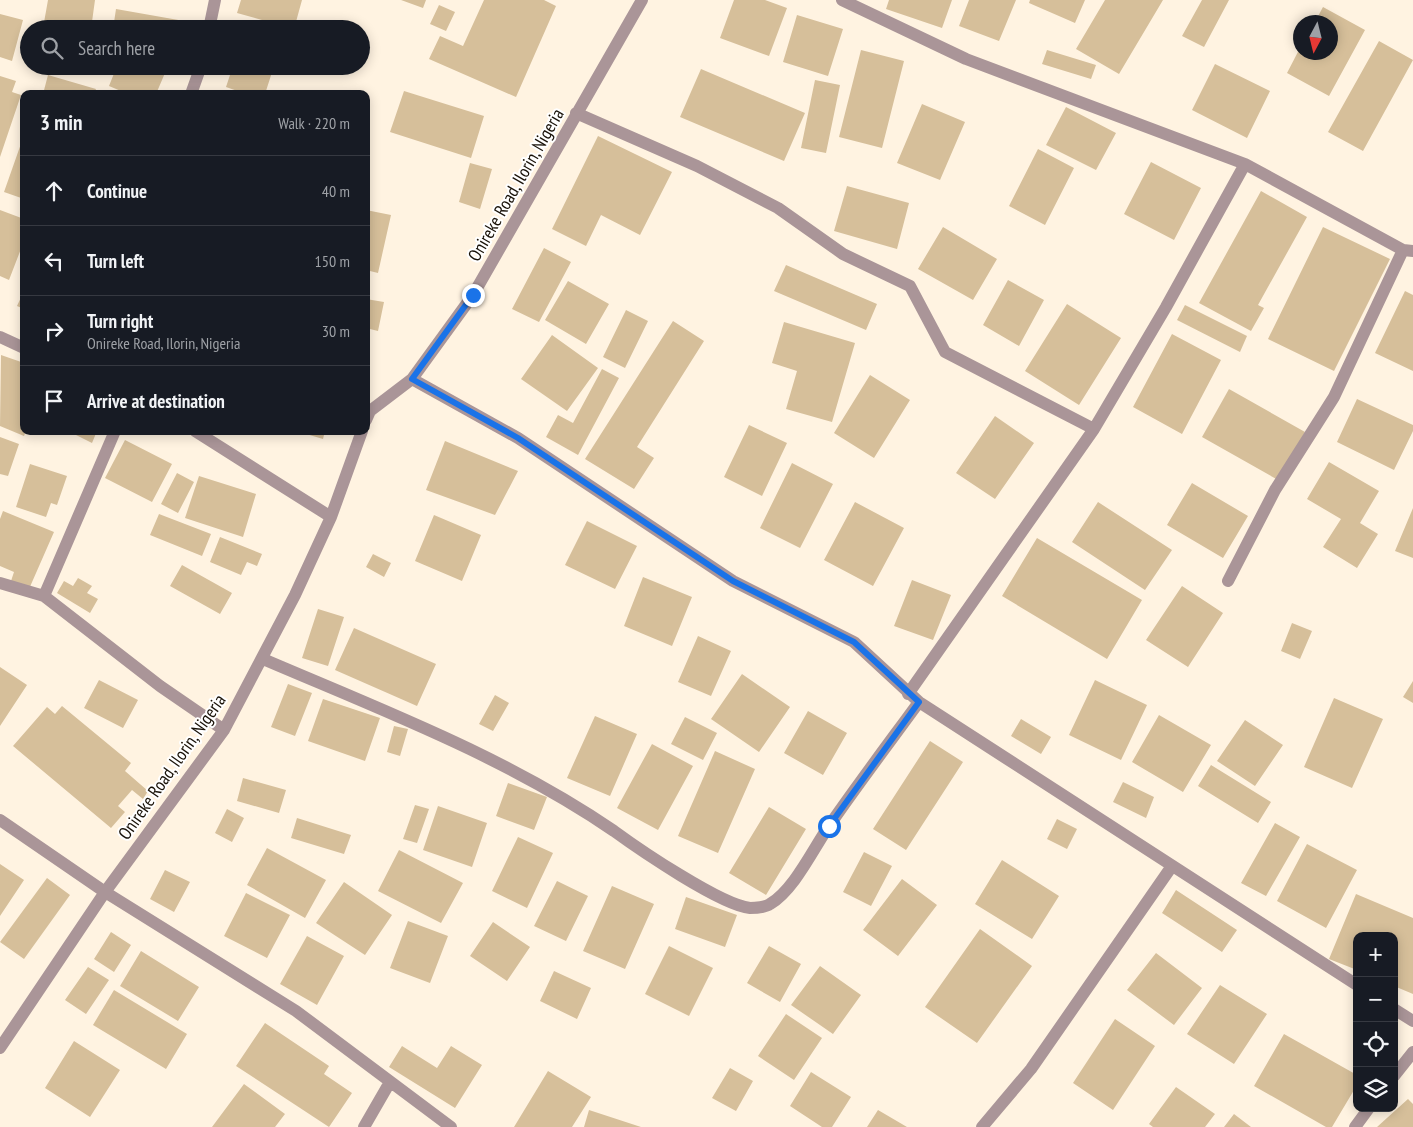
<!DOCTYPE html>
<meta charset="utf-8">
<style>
body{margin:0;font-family:"PT Sans Narrow",sans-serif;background:#20242c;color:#f1f3f6}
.controls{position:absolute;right:15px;bottom:15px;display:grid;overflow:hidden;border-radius:10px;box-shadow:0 2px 12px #0003}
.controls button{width:45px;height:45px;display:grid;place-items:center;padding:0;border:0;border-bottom:1px solid #363941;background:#171b24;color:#f1f3f6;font:25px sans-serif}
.compass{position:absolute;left:1293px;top:15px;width:45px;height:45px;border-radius:50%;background:#171b24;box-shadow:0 2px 12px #0003;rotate:187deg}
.stop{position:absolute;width:15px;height:15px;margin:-11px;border:4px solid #1a73e8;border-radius:50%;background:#fff}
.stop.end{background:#1a73e8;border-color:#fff;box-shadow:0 1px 5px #0008}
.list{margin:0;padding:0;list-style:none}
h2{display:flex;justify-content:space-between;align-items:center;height:65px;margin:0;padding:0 20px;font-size:21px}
h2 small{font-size:16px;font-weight:400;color:#9ea1a6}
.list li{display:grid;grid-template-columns:32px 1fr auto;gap:15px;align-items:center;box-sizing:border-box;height:70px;padding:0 20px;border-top:1px solid #363941}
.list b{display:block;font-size:19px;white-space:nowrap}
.list p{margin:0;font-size:16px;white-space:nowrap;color:#9ea1a6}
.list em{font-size:16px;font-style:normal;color:#9ea1a6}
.icon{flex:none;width:28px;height:28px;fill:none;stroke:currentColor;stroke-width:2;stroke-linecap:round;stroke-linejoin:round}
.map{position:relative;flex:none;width:1413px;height:1127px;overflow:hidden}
.search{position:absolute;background:#171b24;box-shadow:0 2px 12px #0003;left:20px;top:20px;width:350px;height:55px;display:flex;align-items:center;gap:12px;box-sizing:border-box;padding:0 18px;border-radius:28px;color:#9ea1a6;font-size:19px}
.panel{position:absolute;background:#171b24;box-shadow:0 2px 12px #0003;left:20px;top:90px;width:350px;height:345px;border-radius:10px}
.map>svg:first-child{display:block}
.building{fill:#d6bf9a}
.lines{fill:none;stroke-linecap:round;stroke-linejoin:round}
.street{stroke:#aa9598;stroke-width:12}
.route{stroke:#1a73e8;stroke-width:6}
.labels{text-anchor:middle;stroke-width:4;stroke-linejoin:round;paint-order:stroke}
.street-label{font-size:18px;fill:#181107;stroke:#fff}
</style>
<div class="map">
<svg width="1413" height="1127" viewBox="0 0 1413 1127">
<rect width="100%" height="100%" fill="#fff3e1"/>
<!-- building -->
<path class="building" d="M48 0H95L91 29 43 28Z
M241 0H302L294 29 237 13Z
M401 0H426L423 8Z
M484 0H544L556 6 516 97 429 59 440 36 463 46Z
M734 0H765L787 8 769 56 720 38Z
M889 0H952L942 28 886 9Z
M969 0H1016L999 41 959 26Z
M1030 0H1085L1075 23 1029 3Z
M1105 0H1163L1119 74 1076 49Z
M1202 0H1229L1204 47 1182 36Z
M439 5 455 12 446 31 430 24Z
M1323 7 1365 30 1329 96 1287 73 1300 48V52H1330V22H1315Z
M116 9 201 24 200 29H113Z
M0 14 23 20 12 61 0 57Z
M797 15 843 29 828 76 783 62Z
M1379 41 1413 60 1363 151 1328 132Z
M861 50 904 61 882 148 839 137Z
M1047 50 1096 65 1091 79 1042 64Z
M1215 64 1270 91 1247 138 1192 110Z
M117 66H168L156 94H128L109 86Z
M233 66H274L265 94H246L226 87Z
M701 69 805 113 784 161 680 117Z
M48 75 96 89 94 94H43Z
M0 76 16 81 12 92 21 95 0 157Z
M815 80 840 85 826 153 801 148Z
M404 91 484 116 471 158 390 132Z
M922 104 965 122 940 180 897 163Z
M1066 107 1116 133 1096 170 1046 145Z
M598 136 672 172 640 235 601 215 586 246 552 229Z
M23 138H24V199L4 192Z
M1038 149 1074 168 1045 225 1009 206Z
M1151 162 1201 188 1174 240 1124 214Z
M470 163 492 169 480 209 459 202Z
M847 186 909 203 897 249 834 231Z
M1261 191 1307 217 1258 305 1264 308 1251 331 1199 303Z
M0 210 24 219V241L9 280 0 276Z
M366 210 391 215 378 273 366 270Z
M943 227 997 259 973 300 918 269Z
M1323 227 1390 259 1334 371 1268 339Z
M544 248 571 262 539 322 512 309Z
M786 265 877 304 866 330 774 291Z
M1008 280 1044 300 1019 346 983 325Z
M568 281 609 304 586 344 545 320Z
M24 291V309L17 306Z
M1405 291 1413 295V371L1375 353Z
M366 299 384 302 378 331 366 328Z
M1067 304 1121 338 1079 405 1025 371Z
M1185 305 1247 336 1240 352 1177 320Z
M626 310 648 321 625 368 603 357Z
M673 321 704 341 637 447 654 458 634 489 585 459Z
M784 322 855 343 832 422 786 409 797 371 772 363Z
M1172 334 1221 360 1182 434 1133 407Z
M552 335 598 368 567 411 521 379Z
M1 355 24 363V431H26L24 436 0 426Z
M602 369 619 378 578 455 546 437 558 415 573 423Z
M870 375 910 400 874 458 834 433Z
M1229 389 1305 432 1278 480 1202 437Z
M1357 399 1413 425V431L1394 470 1337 442Z
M995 416 1034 443 995 499 956 473Z
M749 425 787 443 762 496 724 477Z
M68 431H97L92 443Z
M296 431H325L323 439Z
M0 437 19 444 8 476 0 474Z
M125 440 172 464 152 502 105 478Z
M445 441 518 471 495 515 426 490Z
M1329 462 1379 491 1360 523 1378 534 1357 568 1323 547 1341 519 1307 499Z
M792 463 833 484 800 548 760 528Z
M30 464 67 476 57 505 51 503 46 517 16 507Z
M177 473 194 482 178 513 161 504Z
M199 476 256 494 243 537 185 518Z
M1192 483 1248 516 1223 558 1167 525Z
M855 502 904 528 873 586 824 560Z
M1098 502 1172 550 1145 590 1072 542Z
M1413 508V558L1395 551Z
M3 511 54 532 29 589 11 581 14 572 0 566V519Z
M159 514 211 534 202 556 150 535Z
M434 515 481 535 462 581 415 561Z
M587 521 637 546 615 589 565 565Z
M220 537 262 554 257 566 247 562 241 575 210 562Z
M1037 538 1142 600 1107 659 1002 596Z
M373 554 391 563 384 577 366 567Z
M182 565 232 593 220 614 170 586Z
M643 577 692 597 672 646 624 626Z
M78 578 92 586 87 593 98 599 90 613 57 593 64 581 73 586Z
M912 580 951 595 933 640 894 626Z
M1182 586 1223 613 1188 667 1146 640Z
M318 609 344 617 328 666 302 658Z
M1292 623 1312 631 1300 659 1281 651Z
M354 628 436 664 417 706 335 670Z
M698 636 731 651 711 696 678 682Z
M0 667 27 685 0 726Z
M742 674 790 707 759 752 711 719Z
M99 680 138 700 123 728 84 708Z
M1095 680 1147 705 1121 760 1069 735Z
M1413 681V703L1403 697Z
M288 684 312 693 295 736 271 727Z
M495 695 509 703 493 731 479 724Z
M1334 698 1383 719 1352 788 1304 767Z
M323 699 380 718 365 761 308 741Z
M62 706 131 763 125 771 148 791 143 799 132 790 118 806 125 812 111 828 13 746 47 707 55 714Z
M808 711 847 733 823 775 784 753Z
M1159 715 1211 745 1183 792 1132 762Z
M595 716 637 734 610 796 567 778Z
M685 717 717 733 703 760 671 744Z
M1021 719 1051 737 1041 754 1011 736Z
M1245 720 1283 745 1255 786 1217 761Z
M394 726 408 729 400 756 387 752Z
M930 741 963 762 906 850 873 829Z
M652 744 693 766 658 830 617 808Z
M715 751 755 769 718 853 678 836Z
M1211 765 1271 802 1258 823 1198 786Z
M243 778 286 790 279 813 237 801Z
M1123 782 1154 797 1146 818 1113 802Z
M508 783 547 797 534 830 496 816Z
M415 805 429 809 417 843 403 839Z
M438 806 487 823 472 867 423 850Z
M769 807 806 829 766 895 729 873Z
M227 809 244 818 232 842 215 833Z
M297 818 351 835 344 854 291 838Z
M1057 819 1077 829 1067 849 1047 839Z
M1275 823 1300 837 1266 896 1241 883Z
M518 837 553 853 527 908 492 891Z
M1307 844 1357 870 1326 928 1277 901Z
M267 848 326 880 305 918 247 885Z
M399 850 463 883 441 923 378 891Z
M864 852 892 866 871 906 843 892Z
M1002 860 1059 896 1032 939 975 904Z
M0 864 24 880 0 916Z
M165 870 190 882 174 912 150 899Z
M47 878 70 895 24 959 0 942Z
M902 879 937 905 898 956 863 930Z
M557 881 588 896 566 941 534 926Z
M344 882 392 915 365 955 316 923Z
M612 886 654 904 625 969 583 951Z
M1176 890 1237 930 1222 952 1162 913Z
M246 893 290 915 267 958 224 936Z
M1356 894 1413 918V994L1394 986V936H1357V970L1329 959Z
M686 897 737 915 725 947 675 929Z
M408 921 448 936 430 983 390 968Z
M493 922 530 947 507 981 470 956Z
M980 929 1032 966 977 1043 925 1007Z
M111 932 131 945 114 972 94 959Z
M307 936 344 956 317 1005 280 984Z
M669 946 713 968 689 1016 645 994Z
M769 946 801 964 780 1002 747 983Z
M141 951 199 987 178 1021 120 986Z
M1156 953 1202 988 1174 1025 1127 990Z
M820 966 861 995 833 1034 791 1005Z
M88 967 109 980 86 1014 65 1000Z
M554 971 591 988 577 1019 540 1001Z
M1220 985 1267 1014 1234 1064 1187 1034Z
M114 990 187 1034 166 1069 93 1025Z
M786 1014 822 1038 794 1080 758 1056Z
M1115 1019 1155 1046 1113 1110 1073 1083Z
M265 1023 329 1066 324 1074 352 1093 329 1127 236 1066Z
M1284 1034 1357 1075V1085L1332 1127H1326L1254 1086Z
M74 1041 120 1070 90 1117 45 1088Z
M402 1046 437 1068 451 1046 482 1065 455 1108 389 1067Z
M730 1068 753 1081 736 1111 712 1098Z
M548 1071 591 1097 572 1127H514Z
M811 1072 851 1097 832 1127H822L790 1106Z
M244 1084 285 1114 275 1127H212Z
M1176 1087 1215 1114 1205 1127H1153L1149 1124Z
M1408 1099 1413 1104V1127H1377Z
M589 1110 641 1127H584Z
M878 1110 907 1127H867Z
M1234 1114 1251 1127H1224Z"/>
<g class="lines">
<!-- street -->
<path class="street" d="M842 0 966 59 1245 164 1403 250 1413 251
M209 29 215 0
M191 94 201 66
M576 113 697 166 778 208 843 254 910 286 945 352 1094 429
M0 337 24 348
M412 379 518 438 733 581 854 642 919 702 1357 985
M366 420 370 411 412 379 473 295 642 0
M195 431 331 517
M1228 581 1275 490 1334 397 1403 250
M0 583 44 596 160 686 224 730
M44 596 115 431
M263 659C382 710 506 757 614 831 640 850 721 905 750 908 755 908 766 907 770 904 794 890 813 849 829 826 858 784 889 743 919 702
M908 694 1094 429 1166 307 1245 164
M0 820 105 892 296 1011 451 1127
M1394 1009 1413 1021
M0 1048 105 892 224 730 295 595 331 517 362 431
M1394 1076 1413 1052
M364 1127 390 1082
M982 1127 1031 1069 1172 866
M1355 1127 1369 1108"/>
</g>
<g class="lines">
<!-- route -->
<path class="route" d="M473 295 412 379 518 438 733 581 854 642 919 702 829 826"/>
</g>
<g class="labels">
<!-- street labels -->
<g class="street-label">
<text transform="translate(516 185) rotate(-60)" y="6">Onireke Road, Ilorin, Nigeria</text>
<text transform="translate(172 767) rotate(-55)" y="6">Onireke Road, Ilorin, Nigeria</text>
</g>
</g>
</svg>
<div class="controls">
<button>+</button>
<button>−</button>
<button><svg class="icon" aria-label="locate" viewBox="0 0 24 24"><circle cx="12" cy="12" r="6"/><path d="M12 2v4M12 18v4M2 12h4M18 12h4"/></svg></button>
<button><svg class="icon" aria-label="layers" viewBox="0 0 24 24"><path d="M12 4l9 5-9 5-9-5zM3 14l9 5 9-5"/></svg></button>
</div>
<svg class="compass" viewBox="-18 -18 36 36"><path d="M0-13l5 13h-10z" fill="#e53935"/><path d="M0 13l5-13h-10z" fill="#9ea1a6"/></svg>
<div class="stop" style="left:829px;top:826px"></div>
<div class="stop end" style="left:473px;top:295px"></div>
<div class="search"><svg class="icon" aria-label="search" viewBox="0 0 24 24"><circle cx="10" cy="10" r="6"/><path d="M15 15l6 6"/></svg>Search here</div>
<section class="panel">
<h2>3 min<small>Walk · 220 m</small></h2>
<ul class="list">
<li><svg class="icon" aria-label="ahead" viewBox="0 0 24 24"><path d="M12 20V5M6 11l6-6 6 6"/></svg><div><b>Continue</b></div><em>40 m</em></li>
<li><svg class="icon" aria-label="left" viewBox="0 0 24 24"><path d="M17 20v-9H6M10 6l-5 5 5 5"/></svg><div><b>Turn left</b></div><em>150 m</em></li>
<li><svg class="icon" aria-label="right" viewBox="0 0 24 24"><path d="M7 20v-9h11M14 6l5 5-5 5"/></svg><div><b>Turn right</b><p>Onireke Road, Ilorin, Nigeria</p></div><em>30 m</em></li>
<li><svg class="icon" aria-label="arrive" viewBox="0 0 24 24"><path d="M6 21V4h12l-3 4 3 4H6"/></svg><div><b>Arrive at destination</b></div></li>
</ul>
</section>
</div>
